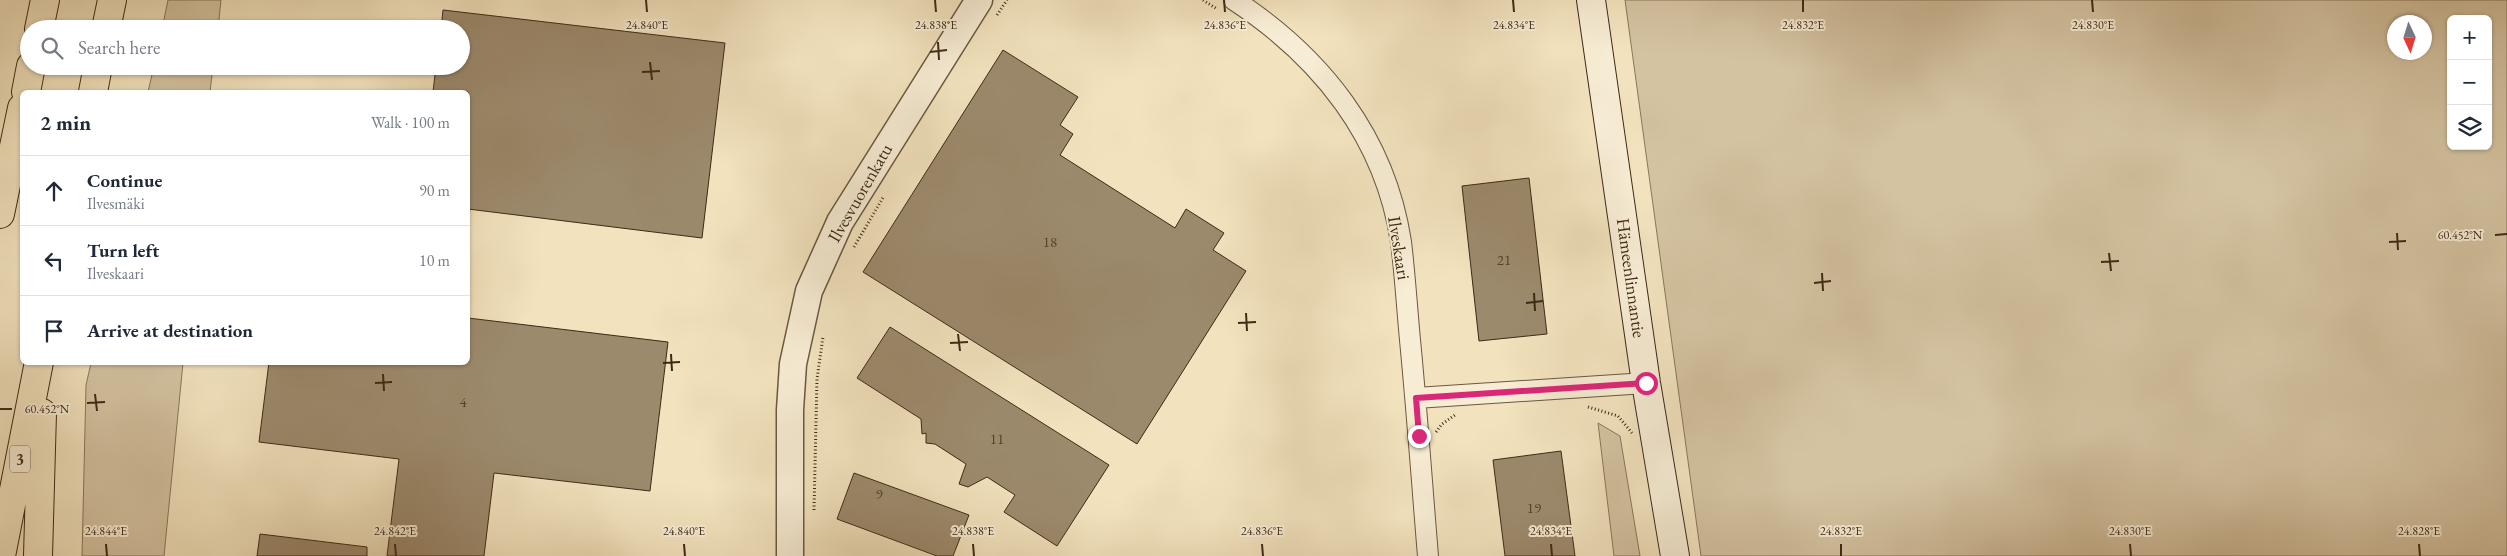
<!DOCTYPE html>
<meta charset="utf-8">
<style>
body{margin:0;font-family:"EB Garamond",serif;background:#f6f6f7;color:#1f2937}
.controls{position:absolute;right:15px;top:15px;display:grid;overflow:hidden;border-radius:8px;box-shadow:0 1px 4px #0004}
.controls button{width:45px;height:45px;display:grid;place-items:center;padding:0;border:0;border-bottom:1px solid #e0e1e3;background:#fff;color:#1f2937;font:25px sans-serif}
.compass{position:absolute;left:2387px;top:15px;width:45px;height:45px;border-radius:50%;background:#fff;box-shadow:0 1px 4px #0004;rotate:176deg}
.stop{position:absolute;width:15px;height:15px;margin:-11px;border:4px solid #db2777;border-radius:50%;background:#fff}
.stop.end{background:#db2777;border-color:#fff;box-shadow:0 1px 5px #0008}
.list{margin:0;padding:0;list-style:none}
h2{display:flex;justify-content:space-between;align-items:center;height:65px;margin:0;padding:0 20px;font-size:21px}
h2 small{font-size:16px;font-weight:400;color:#747a83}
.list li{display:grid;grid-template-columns:32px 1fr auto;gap:15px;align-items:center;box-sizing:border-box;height:70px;padding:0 20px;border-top:1px solid #e0e1e3}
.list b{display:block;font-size:19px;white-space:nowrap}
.list p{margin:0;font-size:16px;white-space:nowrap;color:#747a83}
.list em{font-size:16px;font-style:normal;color:#747a83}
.icon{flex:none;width:28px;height:28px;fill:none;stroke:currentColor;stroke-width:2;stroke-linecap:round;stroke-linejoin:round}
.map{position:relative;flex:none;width:2507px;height:556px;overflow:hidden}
.search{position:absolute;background:#fff;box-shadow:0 1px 4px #0004;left:20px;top:20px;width:450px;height:55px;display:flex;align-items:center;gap:12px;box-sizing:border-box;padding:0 18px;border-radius:28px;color:#747a83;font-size:19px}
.panel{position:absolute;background:#fff;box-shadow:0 1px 4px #0004;left:20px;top:90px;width:450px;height:275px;border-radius:8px}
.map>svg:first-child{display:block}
.green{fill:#d4c3a1;stroke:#8a765b;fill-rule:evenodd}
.building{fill:#9c8a6d;stroke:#3f2915}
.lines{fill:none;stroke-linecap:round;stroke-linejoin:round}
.minor-casing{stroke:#6c583f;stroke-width:22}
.tertiary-casing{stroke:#6c583f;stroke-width:29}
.secondary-casing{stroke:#3f2915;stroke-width:30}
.motorway-casing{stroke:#3f2915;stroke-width:30}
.path{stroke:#3f2915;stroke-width:3;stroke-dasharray:1 2.5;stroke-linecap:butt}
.minor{stroke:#f7edd5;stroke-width:20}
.tertiary{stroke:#f7edd5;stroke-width:26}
.secondary{stroke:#f7edd5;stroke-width:28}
.motorway{stroke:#f2e3be;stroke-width:28}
.route{stroke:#db2777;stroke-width:6}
.ticks{fill:none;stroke:#3f2915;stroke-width:2}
.labels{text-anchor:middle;stroke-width:4;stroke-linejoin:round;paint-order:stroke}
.number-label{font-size:15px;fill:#56412b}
.shield{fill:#f7edd5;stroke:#76644f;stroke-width:1}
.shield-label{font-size:16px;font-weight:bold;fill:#3f2915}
.street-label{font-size:18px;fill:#3f2915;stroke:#f7edd5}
.ticks-label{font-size:12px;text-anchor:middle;fill:#3f2915;stroke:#f7edd5;stroke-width:4;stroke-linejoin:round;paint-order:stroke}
</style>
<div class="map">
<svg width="2507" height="556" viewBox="0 0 2507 556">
<rect width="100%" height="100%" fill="#f2e3be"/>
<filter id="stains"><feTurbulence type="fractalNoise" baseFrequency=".004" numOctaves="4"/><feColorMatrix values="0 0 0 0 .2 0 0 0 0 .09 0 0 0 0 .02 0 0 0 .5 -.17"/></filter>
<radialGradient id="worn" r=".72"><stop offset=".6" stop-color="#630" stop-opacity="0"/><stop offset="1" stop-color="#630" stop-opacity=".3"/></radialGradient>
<!-- green -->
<path class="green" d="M168 0H221L218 29H162Z
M1625 0H2507V556H1701ZM2451 19H2488V146H2451ZM2424 22V52H2394V22Z
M154 66H213L210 92H148Z
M91 363H183L164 556H82L86 385Z
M1598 423 1620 436 1640 556H1614Z"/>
<!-- building -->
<path class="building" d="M443 10 725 43 702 238 468 209V92H433L436 66H461V29H441Z
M1003 50 1078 97 1060 125 1073 134 1060 155 1175 228 1186 209 1224 233 1213 250 1246 271 1137 444 863 272Z
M1529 178 1547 334 1479 341 1462 186Z
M468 318 668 342 650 491 494 473 484 556H387L399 459 259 442 269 362H468Z
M890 327 1109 465 1057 546 1004 512 1015 495 987 477 968 487 959 484 966 464 935 444 926 443V433L922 434 921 419 857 378Z
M1561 451 1575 556H1505L1493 460Z
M854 473 969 515 953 556H937L837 519Z
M260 534 367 547V556H257Z"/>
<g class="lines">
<!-- minor casing -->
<g class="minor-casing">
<path id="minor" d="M1234 0C1321 57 1385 137 1401 242 1405 275 1407 308 1410 340 1417 412 1422 484 1428 556
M1416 398 1646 383"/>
</g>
<!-- tertiary casing -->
<g class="tertiary-casing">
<path id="tertiary" d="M790 556V410L793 364 809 291 840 222 979 0"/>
</g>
<!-- secondary casing -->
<g class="secondary-casing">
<path id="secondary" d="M1591 0 1646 383 1675 556"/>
</g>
<!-- motorway casing -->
<g class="motorway-casing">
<path id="motorway" d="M39 29 45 0
M106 29 112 0
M26 92 31 66
M93 92 98 66
M0 214 22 108
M1 556 39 362
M38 556 42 413"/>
</g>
<!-- path -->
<path class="path" d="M1203 0 1217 9
M997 15 1007 0
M854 247 884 196
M1588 407 1618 416 1632 433
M1436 432 1442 424 1455 415
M814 510 817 379 823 337"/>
<!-- minor -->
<use href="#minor" class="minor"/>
<!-- tertiary -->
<use href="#tertiary" class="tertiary"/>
<!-- secondary -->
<use href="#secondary" class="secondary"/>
<!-- motorway -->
<use href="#motorway" class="motorway"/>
</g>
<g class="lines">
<!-- route -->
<path class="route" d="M1419 436 1416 398 1646 383"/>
</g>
<!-- ticks -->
<path class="ticks" d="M646 0 647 12M935 0 936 12M1224 0 1225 12M1513 0 1514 12M1803 0V12M2092 0 2093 12M938 42 939 60M930 52 947 50M650 62 652 80M642 72 660 71M2397 233 2398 250M2495 235 2507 234M2389 242 2406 241M2109 253 2111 271M2101 262 2119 261M1822 273 1823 291M1814 283 1831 281M1534 293 1535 311M1526 303 1543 301M1246 313 1247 331M1238 323 1256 322M958 334 960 351M950 343 968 342M671 354 672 371M663 363 680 362M383 374 384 391M375 383 392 382M95 394 97 411M87 403 105 402M0 409H12M106 544 107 556M395 544 396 556M684 544 685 556M973 544 974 556M1262 544 1263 556M1551 544 1552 556M1841 544V556M2130 544 2131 556M2419 544 2420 556"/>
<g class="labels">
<!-- number labels -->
<g class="number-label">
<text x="1050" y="247">18</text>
<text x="1504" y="265">21</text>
<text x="463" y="407">4</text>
<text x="997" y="444">11</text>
<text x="879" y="499">9</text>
<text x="1534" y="513">19</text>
</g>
<!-- shield labels -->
<rect class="shield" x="10" y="445.5" width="20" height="27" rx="4"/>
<g class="shield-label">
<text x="20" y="465">3</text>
</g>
<!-- street labels -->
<g class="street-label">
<text transform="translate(860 193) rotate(-60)" y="6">Ilvesvuorenkatu</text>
<text transform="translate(1399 248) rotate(81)" y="6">Ilveskaari</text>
<text transform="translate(1631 278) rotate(82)" y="6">Hämeenlinnantie</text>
</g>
</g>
<g class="ticks-label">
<text x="647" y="29">24.840°E</text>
<text x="936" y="29">24.838°E</text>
<text x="1225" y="29">24.836°E</text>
<text x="1514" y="29">24.834°E</text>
<text x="1803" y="29">24.832°E</text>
<text x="2093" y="29">24.830°E</text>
<text x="2460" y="239">60.452°N</text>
<text x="47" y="413">60.452°N</text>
<text x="106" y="535">24.844°E</text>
<text x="395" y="535">24.842°E</text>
<text x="684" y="535">24.840°E</text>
<text x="973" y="535">24.838°E</text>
<text x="1262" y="535">24.836°E</text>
<text x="1551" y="535">24.834°E</text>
<text x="1841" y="535">24.832°E</text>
<text x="2130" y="535">24.830°E</text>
<text x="2419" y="535">24.828°E</text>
</g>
<rect width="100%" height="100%" filter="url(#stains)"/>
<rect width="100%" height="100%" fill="url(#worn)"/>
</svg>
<div class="controls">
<button>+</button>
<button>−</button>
<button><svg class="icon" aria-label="layers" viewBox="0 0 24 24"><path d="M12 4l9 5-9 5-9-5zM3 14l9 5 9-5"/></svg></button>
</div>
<svg class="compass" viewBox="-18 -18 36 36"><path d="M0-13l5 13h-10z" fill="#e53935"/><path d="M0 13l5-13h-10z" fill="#747a83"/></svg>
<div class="stop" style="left:1646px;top:383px"></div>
<div class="stop end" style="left:1419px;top:436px"></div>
<div class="search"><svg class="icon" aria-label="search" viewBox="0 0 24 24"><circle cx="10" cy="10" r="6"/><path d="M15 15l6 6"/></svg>Search here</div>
<section class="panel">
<h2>2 min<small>Walk · 100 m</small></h2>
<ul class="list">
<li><svg class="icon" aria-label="ahead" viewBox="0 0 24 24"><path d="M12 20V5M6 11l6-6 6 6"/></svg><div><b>Continue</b><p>Ilvesmäki</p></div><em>90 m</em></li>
<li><svg class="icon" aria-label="left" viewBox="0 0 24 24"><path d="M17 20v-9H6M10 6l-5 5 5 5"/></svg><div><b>Turn left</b><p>Ilveskaari</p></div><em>10 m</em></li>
<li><svg class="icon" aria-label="arrive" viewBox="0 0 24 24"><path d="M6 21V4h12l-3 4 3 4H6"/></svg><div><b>Arrive at destination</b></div></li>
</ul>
</section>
</div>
